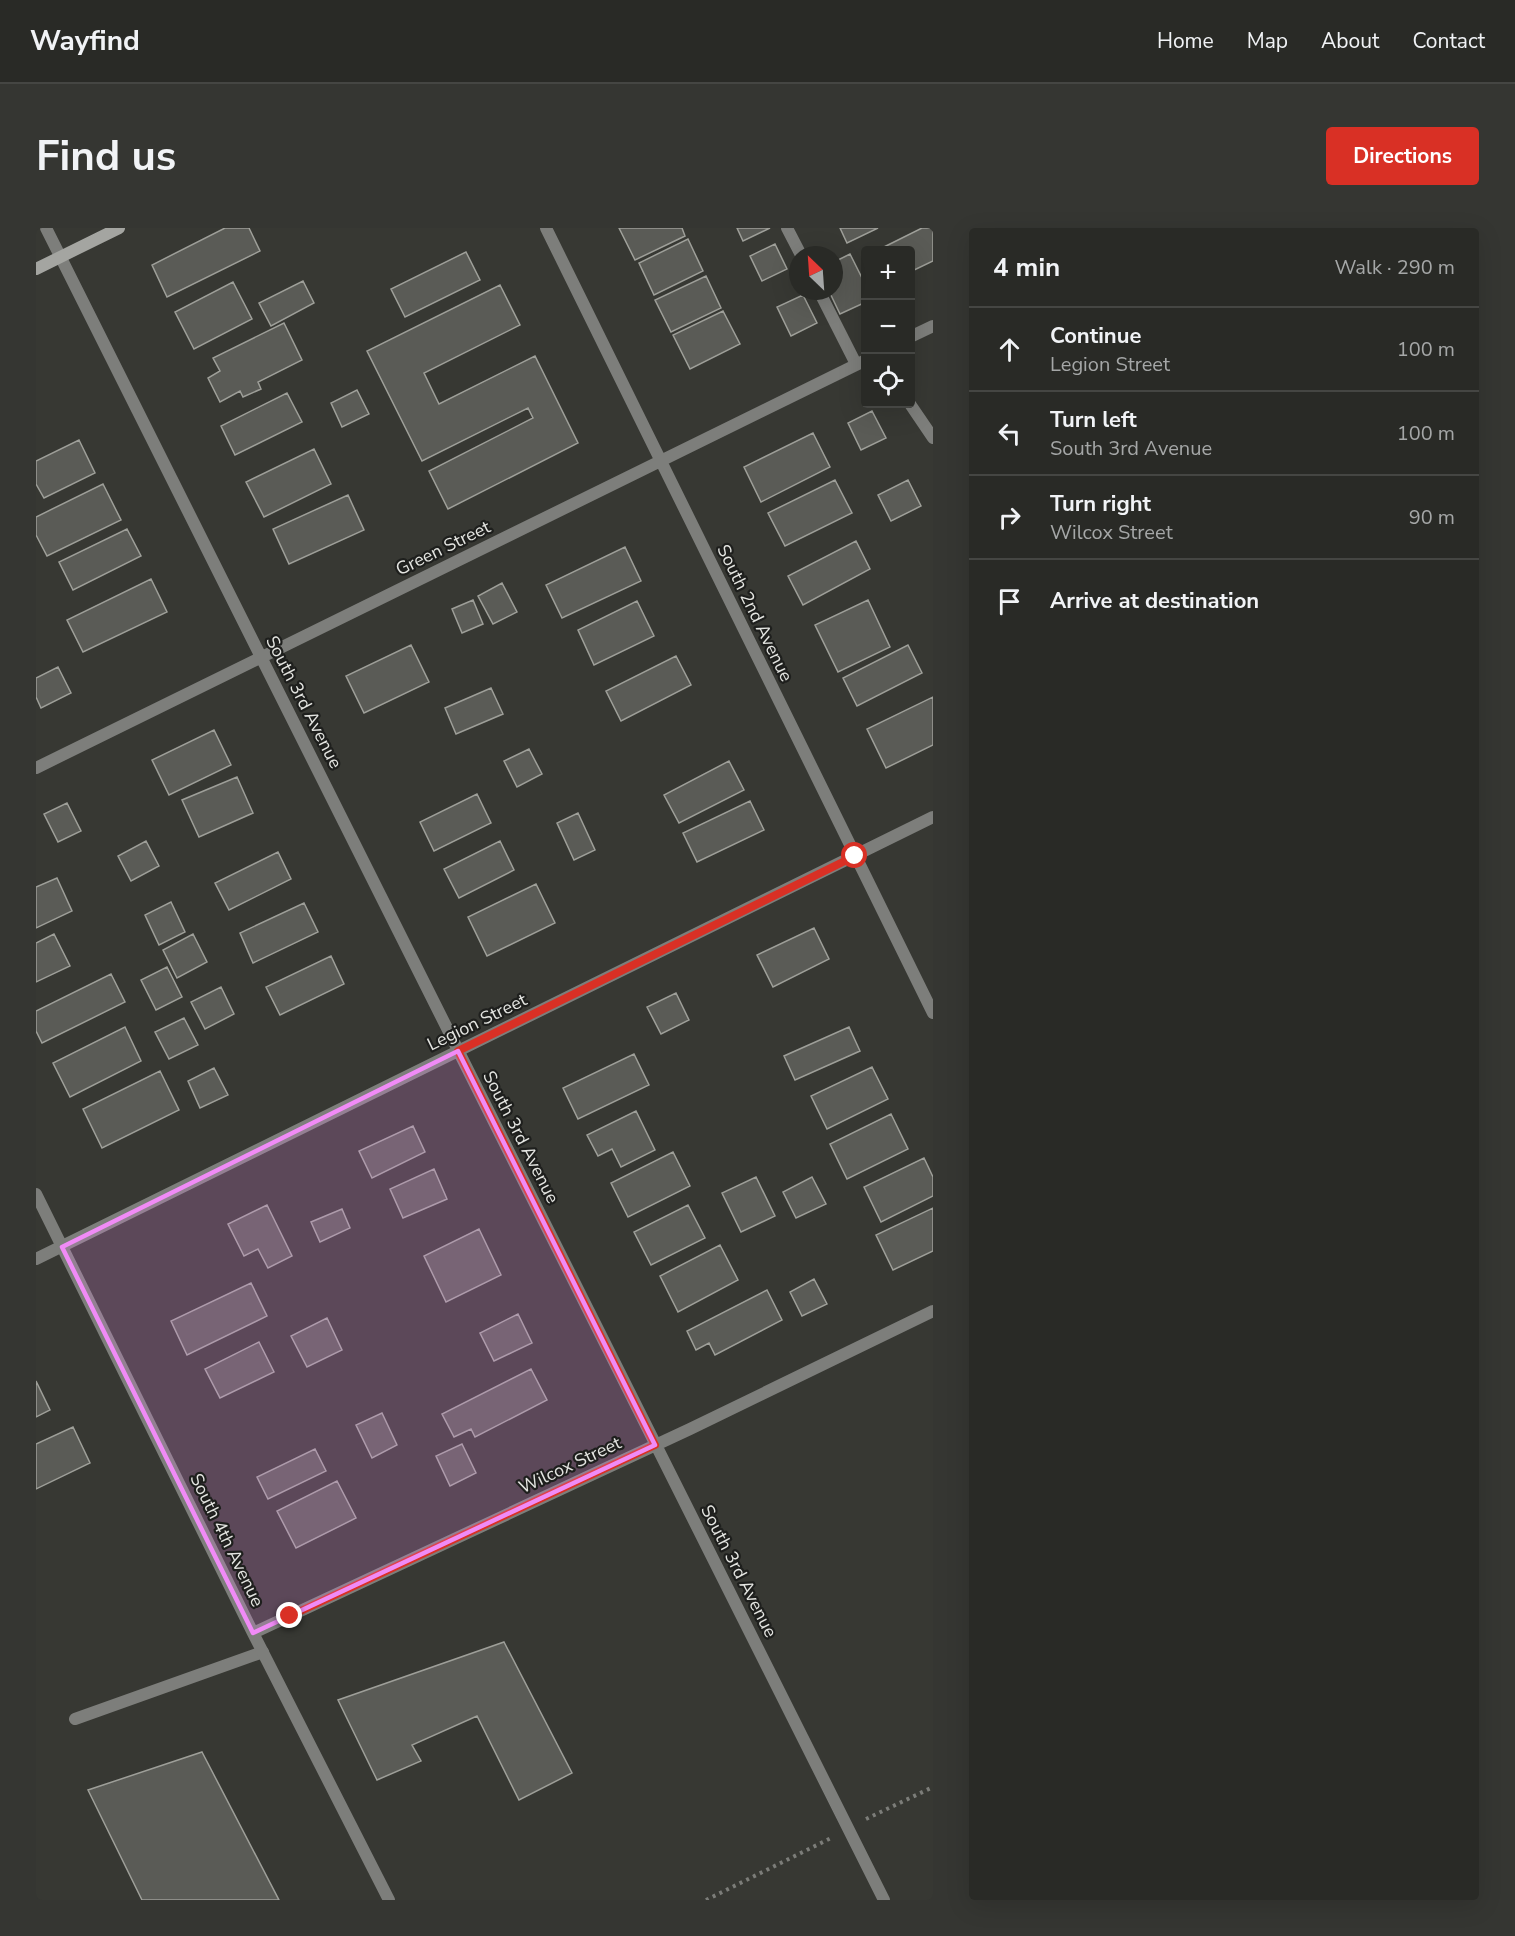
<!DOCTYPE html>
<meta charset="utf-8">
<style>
body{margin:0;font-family:"Nunito Sans",sans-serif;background:#353632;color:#f1f3f6}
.controls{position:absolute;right:18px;top:18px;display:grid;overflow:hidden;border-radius:6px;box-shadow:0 6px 24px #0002}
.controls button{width:54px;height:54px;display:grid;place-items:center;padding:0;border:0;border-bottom:2px solid #454643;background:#292a26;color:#f1f3f6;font:30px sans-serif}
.compass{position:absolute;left:753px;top:18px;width:54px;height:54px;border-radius:50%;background:#292a26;box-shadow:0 6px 24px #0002;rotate:335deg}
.stop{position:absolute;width:18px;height:18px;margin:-14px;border:4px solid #d93025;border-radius:50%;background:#fff}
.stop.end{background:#d93025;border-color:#fff;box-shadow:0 2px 6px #0008}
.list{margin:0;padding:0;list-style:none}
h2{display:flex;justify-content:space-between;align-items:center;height:78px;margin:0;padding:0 24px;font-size:26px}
h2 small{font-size:20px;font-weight:400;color:#a5a7a7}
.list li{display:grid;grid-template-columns:39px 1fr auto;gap:18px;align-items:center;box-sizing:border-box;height:84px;padding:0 24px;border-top:2px solid #454643}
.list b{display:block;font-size:22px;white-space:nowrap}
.list p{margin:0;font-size:20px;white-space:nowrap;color:#a5a7a7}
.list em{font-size:20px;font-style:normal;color:#a5a7a7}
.icon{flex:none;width:33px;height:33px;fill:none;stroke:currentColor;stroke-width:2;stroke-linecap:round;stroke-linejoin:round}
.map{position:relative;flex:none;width:897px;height:1672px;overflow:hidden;border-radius:6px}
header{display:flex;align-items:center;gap:36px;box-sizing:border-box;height:84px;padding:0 30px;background:#292a26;border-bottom:2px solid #454643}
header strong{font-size:28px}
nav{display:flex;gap:33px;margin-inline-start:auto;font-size:21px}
.intro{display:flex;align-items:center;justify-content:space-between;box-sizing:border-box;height:144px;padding:0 36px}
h1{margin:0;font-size:42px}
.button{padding:15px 27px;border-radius:6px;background:#d93025;color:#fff;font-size:21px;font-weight:700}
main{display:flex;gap:36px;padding:0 36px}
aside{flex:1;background:#292a26;border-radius:6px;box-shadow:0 6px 24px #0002}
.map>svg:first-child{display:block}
.building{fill:#5a5b56;stroke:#9e9f99;stroke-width:1.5}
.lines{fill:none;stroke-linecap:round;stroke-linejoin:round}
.path{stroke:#7c7d79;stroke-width:4;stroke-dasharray:3 4.5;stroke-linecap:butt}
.service{stroke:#7d7e7b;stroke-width:12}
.minor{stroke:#7d7e7b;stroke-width:12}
.secondary{stroke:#a4a5a1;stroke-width:12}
.route{stroke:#d93025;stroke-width:8}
.marked{fill:#f08bf6;fill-opacity:0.2;stroke:#f08bf6;stroke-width:4.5;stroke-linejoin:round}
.labels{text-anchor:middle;stroke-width:4.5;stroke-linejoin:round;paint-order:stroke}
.street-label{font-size:18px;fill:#e4e5e1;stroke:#1e1f1d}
</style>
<header>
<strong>Wayfind</strong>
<nav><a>Home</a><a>Map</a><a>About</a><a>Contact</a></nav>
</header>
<div class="intro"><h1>Find us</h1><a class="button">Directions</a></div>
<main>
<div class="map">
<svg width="897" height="1672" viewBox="0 0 897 1672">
<rect width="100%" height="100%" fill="#373833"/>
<!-- building -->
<path class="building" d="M189 0H213L224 23 131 69 116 37Z
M583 0H646L649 8 599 32Z
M701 0H734L707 13Z
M804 0H842L811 15Z
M886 0H897V33L874 44V22H849L848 19Z
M652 11 667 43 618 67 603 35Z
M739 16 751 41 726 53 714 28Z
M430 24 444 52 369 89 355 61Z
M814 26 830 58V74L804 86 793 63H798V34Z
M670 48 685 80 635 104 619 72Z
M267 53 278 75 235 98 223 75Z
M197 54 216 91 158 121 139 84Z
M464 57 484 97 388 145 403 176 499 128 542 215 412 281 393 243 497 190 492 180 386 233 331 123Z
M767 67 781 95 755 108 741 79Z
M687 83 704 116 654 141 637 107Z
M248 95 266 132 222 154 225 161 207 169 204 163 184 174 172 150 184 143 177 130Z
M321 162 333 186 306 199 295 175Z
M251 165 266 194 199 227 185 198Z
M836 183 850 210 825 222 812 195Z
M777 205 794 239 725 274 708 239Z
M43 212 59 245 8 270 0 256V233Z
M278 221 295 256 228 289 210 254Z
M799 252 816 285 749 318 732 285Z
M872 252 885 278 855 293 842 267Z
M67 256 85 292 11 328 0 307V289Z
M312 267 328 302 253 336 237 301Z
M91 301 105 328 37 362 23 334Z
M820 313 834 341 767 377 752 348Z
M589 319 605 353 526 390 510 357Z
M115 351 131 384 47 424 31 392Z
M466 355 481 384 457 396 442 368Z
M437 372 447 396 426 405 416 381Z
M832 372 854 419 802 444 779 397Z
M601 373 618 408 558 437 542 402Z
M375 417 393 454 328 485 310 448Z
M872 417 886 445 821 478 807 450Z
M640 428 655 457 585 493 570 463Z
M22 439 35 465 5 480 0 469V450Z
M455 460 467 486 420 506 409 480Z
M897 469V517L850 540 831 501Z
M178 502 195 537 133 567 116 532Z
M493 521 506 546 481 559 468 533Z
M693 533 708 562 643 595 628 567Z
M201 549 217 585 163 609 146 572Z
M441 566 455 595 398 623 384 594Z
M714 573 728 602 661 634 647 605Z
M31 575 45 603 22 614 8 586Z
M542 585 559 622 538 632 521 595Z
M110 613 123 638 95 653 82 628Z
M464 613 478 642 423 670 408 641Z
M242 624 255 651 193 682 179 655Z
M21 650 36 683 0 700V659Z
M500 656 519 695 451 728 432 689Z
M135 674 149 704 123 717 109 687Z
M268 675 282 704 217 735 204 705Z
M778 700 793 731 737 759 721 727Z
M18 706 34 738 0 754V715Z
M157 706 171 734 141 750 127 722Z
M295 728 308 756 244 787 230 759Z
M131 739 146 769 120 782 105 752Z
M75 746 89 774 6 815 0 803V783Z
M185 759 198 786 169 801 155 774Z
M640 765 653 792 625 806 611 779Z
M148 790 162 817 133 831 119 804Z
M89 799 105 833 34 869 17 835Z
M813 799 824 823 759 852 748 828Z
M598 826 613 857 542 891 527 860Z
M836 839 852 871 791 901 775 868Z
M178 840 192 867 164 880 152 853Z
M124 843 143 882 66 920 47 881Z
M600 883 619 922 585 939 576 921 562 928 551 907Z
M855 886 872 921 811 951 794 916Z
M377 898 389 924 336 950 323 923Z
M637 924 654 958 592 989 575 955Z
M888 930 897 949V968L845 994 828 959Z
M398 941 411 971 367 990 354 961Z
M720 949 739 988 705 1004 686 965Z
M776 949 790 976 760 990 747 964Z
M231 977 256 1028 232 1040 222 1021 208 1028 192 996Z
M652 977 669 1010 615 1037 598 1004Z
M897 980V1023L857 1042 840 1007Z
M306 981 314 1000 284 1014 275 994Z
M443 1001 465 1047 410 1074 388 1028Z
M684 1017 702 1052 642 1084 624 1048Z
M778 1051 791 1076 766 1088 754 1064Z
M215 1055 231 1088 151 1127 135 1093Z
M731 1062 746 1092 679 1127 673 1115 660 1122 651 1103Z
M482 1086 496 1115 458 1133 444 1105Z
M291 1090 306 1122 271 1139 255 1108Z
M223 1114 238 1144 184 1170 169 1141Z
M495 1141 511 1172 439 1209 435 1201 418 1209 406 1186Z
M0 1153 14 1182 0 1189Z
M346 1185 361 1217 336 1230 320 1197Z
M37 1199 54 1235 0 1261V1216Z
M426 1216 440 1245 414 1258 400 1228Z
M279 1221 290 1243 232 1271 221 1249Z
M301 1253 320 1290 260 1320 241 1283Z
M468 1414 536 1545 483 1572 441 1488 376 1517 385 1533 341 1552 302 1472Z
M166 1524 243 1672H106L52 1562Z"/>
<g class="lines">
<!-- path -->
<path class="path" d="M830 1591 897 1559
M670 1672 795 1610"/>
<!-- service -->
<path class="service" d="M751 0 765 27
M783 63 820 136
M874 176 897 210
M39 1491 227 1424"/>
<!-- minor -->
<path class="minor" d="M10 0 848 1672
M510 0 897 785
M874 109 897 98
M0 540 830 132
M0 966 217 1405 353 1672
M0 1031 897 589
M217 1405 654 1201 897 1083"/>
<!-- secondary -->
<path class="secondary" d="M0 41 83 0"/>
</g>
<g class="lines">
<!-- route -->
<path class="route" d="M254 1388 619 1217 422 823 819 628"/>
</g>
<!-- marked area -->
<path class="marked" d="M422 823 619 1217 217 1405 26 1019Z"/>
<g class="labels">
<!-- street labels -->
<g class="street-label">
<text transform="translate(407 320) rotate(-26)" y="6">Green Street</text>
<text transform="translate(719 385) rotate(64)" y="6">South 2nd Avenue</text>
<text transform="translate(268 474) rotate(63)" y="6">South 3rd Avenue</text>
<text transform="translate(441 794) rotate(-26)" y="6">Legion Street</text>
<text transform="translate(485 909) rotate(63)" y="6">South 3rd Avenue</text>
<text transform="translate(534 1237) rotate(-25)" y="6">Wilcox Street</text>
<text transform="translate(191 1312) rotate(64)" y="6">South 4th Avenue</text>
<text transform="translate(703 1343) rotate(63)" y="6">South 3rd Avenue</text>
</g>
</g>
</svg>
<div class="controls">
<button>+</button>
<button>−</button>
<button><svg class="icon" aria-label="locate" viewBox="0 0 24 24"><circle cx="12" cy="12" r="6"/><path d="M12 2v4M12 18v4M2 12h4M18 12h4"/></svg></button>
</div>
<svg class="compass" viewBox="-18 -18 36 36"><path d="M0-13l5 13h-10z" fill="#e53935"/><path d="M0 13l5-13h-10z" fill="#a5a7a7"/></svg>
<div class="stop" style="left:819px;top:628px"></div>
<div class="stop end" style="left:254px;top:1388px"></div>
</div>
<aside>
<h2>4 min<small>Walk · 290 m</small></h2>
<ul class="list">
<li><svg class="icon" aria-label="ahead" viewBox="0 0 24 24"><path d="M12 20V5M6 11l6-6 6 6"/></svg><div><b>Continue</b><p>Legion Street</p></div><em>100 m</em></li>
<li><svg class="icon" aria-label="left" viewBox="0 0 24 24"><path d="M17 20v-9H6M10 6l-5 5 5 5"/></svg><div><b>Turn left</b><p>South 3rd Avenue</p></div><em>100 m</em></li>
<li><svg class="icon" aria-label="right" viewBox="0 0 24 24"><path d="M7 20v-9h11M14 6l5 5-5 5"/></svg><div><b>Turn right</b><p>Wilcox Street</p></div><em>90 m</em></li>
<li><svg class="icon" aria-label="arrive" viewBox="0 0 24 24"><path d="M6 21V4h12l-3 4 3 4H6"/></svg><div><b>Arrive at destination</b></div></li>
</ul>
</aside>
</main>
